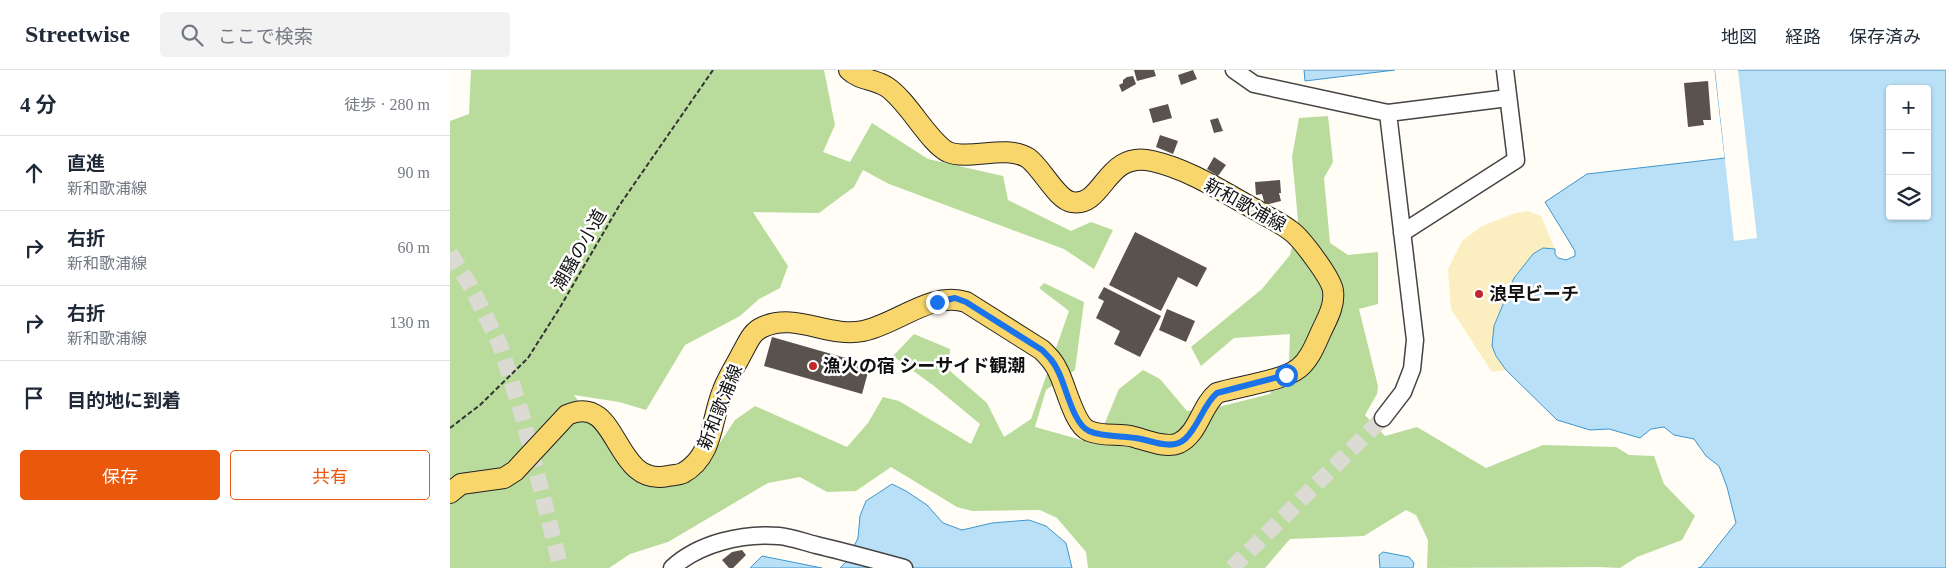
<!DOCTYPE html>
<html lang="ja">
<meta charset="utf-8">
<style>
body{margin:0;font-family:"Times New Roman","Noto Sans JP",serif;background:#f2f2f3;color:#1f2937}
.controls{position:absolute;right:15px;top:15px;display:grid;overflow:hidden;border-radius:5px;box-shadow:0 1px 4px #0004}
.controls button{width:45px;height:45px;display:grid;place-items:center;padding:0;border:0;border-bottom:1px solid #e0e1e3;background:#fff;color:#1f2937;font:25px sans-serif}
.stop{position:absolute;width:15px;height:15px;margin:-11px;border:4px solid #1a73e8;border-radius:50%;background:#fff}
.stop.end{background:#1a73e8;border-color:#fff;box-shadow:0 1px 5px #0008}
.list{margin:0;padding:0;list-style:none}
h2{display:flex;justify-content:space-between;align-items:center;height:65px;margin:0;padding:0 20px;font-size:21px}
h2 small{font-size:16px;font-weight:400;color:#747a83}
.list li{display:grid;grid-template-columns:32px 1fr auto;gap:15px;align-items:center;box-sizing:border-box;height:75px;padding:0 20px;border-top:1px solid #e0e1e3}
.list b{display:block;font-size:19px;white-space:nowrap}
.list p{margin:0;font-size:16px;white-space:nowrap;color:#747a83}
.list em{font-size:16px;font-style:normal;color:#747a83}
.actions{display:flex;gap:10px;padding:15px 20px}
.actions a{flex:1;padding:11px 0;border:1px solid #ea580c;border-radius:5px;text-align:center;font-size:18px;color:#ea580c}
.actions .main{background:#ea580c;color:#fff}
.icon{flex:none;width:28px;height:28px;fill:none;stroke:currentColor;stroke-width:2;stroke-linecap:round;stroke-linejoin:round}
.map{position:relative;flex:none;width:1496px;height:498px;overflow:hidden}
header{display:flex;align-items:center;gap:30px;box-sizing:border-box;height:70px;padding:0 25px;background:#fff;border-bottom:1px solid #e0e1e3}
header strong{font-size:24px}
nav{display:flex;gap:28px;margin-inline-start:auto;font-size:18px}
.search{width:350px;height:45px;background:#f2f2f3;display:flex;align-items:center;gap:12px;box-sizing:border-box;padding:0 18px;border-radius:5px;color:#747a83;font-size:19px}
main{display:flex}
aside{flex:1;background:#fff}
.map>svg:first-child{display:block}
.forest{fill:#b9dc9c}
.sand{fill:#fbeec1}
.water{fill:#b9e0f7;stroke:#3f96cf;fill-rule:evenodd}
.pier{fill:#fffdf5}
.building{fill:#5a524d}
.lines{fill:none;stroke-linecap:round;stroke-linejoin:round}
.minor-tunnel{stroke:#dbdad3;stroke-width:16;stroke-dasharray:16 8;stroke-linecap:butt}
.minor-casing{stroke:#444;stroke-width:19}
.major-casing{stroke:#222;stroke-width:22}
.path{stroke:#333;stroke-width:2;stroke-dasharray:5 2.5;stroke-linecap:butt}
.minor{stroke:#fff;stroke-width:16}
.major{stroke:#f9d66b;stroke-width:20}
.route{stroke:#1a73e8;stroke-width:6}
.poi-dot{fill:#c4262e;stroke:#fff;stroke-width:2}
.labels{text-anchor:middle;stroke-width:5;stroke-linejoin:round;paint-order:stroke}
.street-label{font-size:18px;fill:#111;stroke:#fff}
.poi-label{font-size:18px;font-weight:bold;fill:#111;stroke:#fff;text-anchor:start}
</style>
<header>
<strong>Streetwise</strong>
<div class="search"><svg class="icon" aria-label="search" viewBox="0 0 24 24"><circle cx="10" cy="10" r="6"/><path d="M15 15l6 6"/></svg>ここで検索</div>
<nav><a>地図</a><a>経路</a><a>保存済み</a></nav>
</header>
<main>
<aside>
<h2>4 分<small>徒歩 · 280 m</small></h2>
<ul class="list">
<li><svg class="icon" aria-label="ahead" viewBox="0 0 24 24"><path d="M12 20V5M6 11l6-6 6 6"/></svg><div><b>直進</b><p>新和歌浦線</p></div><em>90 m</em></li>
<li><svg class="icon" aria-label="right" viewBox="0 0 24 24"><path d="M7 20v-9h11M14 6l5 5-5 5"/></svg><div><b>右折</b><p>新和歌浦線</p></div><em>60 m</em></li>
<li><svg class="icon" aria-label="right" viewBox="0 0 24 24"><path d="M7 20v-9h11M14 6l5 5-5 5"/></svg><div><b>右折</b><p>新和歌浦線</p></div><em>130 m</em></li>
<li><svg class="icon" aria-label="arrive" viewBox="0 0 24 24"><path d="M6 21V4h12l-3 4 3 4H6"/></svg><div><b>目的地に到着</b></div></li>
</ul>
<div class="actions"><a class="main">保存</a><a>共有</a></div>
</aside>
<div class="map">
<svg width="1496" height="498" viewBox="0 0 1496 498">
<rect width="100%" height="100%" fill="#fffdf5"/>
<!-- forest -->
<path class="forest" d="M21 0H374L385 55 373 82 400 92 422 53 478 89 553 106 558 130 621 161 641 152 663 160 644 199 614 179 439 114 413 100 404 117 369 143 303 142 338 196 330 218 309 229 290 246 235 275 196 340 169 332 124 325 146 356 196 412 249 404 285 350 305 336 397 377 418 353 433 327 449 331 521 374 530 354 484 316 443 286 464 264 500 279 499 300 537 333 554 367 581 349 619 241 589 218 594 213 634 232 625 300 596 320 585 357 646 374 669 319 693 300 710 309 737 341 768 337 820 324 839 291 840 264 784 268 751 296 741 277 812 219 840 185 848 150 842 87 849 48 878 46 883 92 874 108 880 173 898 185 928 182V234L909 239 928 316 927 324 915 345 935 366 967 357 1036 398 1093 375 1166 377 1179 385 1204 386 1214 414 1245 446 1232 470 1187 487 1170 498 1149 497 977 498 978 470 966 445 956 440 914 466 840 469 815 498H638L636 482 607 448 590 440 522 441 507 437 441 397 406 421 377 422 350 407 318 413 218 472 180 484 159 498H0V51L19 44Z"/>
<!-- sand -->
<path class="sand" d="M1078 141 1091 146 1105 179 1093 178 1080 187 1046 286 1056 300 1042 302 1001 239 998 199 1012 171 1032 156 1066 143Z"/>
<!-- water -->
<path class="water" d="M854 0H945L855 11Z
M1265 0H1496V498H1248L1251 497 1286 453 1277 417 1269 396 1256 386 1244 369 1224 365 1214 357 1201 359 1190 368 1159 359 1140 360 1107 350 1056 300 1046 286 1042 276 1044 256 1064 208 1083 184 1093 178 1105 179V184L1108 188 1116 190 1125 186V181L1095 132 1137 104 1275 88ZM1440 19H1477V146H1440Z
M442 414 456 421 477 435 493 453 512 460 542 453 579 450 596 456 616 473 622 498H390L397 491 408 468 410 446 416 431Z
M933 482 959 487 964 493 963 498H930L929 485Z
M312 486 372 498H300Z"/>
<!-- pier -->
<path class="pier" d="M1265 0H1288L1307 168 1284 171Z"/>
<!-- building -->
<path class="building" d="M684 0H704L706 6 687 11Z
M743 0 747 9 731 15 728 5Z
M683 6 686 14 672 22 669 15 673 13V10L677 7Z
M1258 11 1261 50H1253L1254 55 1238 57 1234 13Z
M718 34 722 48 703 53 699 39Z
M768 48 773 61 764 63 760 50Z
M710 65 728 71 723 84 706 77Z
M764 87 776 95 768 106 757 99Z
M830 110 831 123H829L831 131 815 135 812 124 806 125 805 112Z
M685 162 757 198 747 217 728 207 711 241 659 215Z
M654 217 711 246 690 287 664 274 670 261 646 248 654 231 648 228Z
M717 239 745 251 736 272 709 260Z
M322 267 420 295 412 324 314 296Z
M292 480 296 485 283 498H279L272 490 282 482Z"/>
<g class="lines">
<!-- minor-tunnel -->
<path class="minor-tunnel" d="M0 183 21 217 50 275 72 345 111 498
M782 498 933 348"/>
<!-- minor casing -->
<g class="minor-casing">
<path id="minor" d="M784 0 804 14 938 43 1058 28
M952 163 1066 90 1055 0
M933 348 953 322 962 299 965 270 938 43
M222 498C249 473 293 463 329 466 341 467 354 472 366 475 396 482 425 490 454 498"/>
</g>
<!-- major casing -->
<g class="major-casing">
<path id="major" d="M0 423 11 414 54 408 65 401 117 345C170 321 162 418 218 406 223 405 229 405 233 403 264 386 261 348 273 320 278 307 286 295 292 283 298 273 301 262 313 257 345 242 379 268 413 261 447 254 481 221 516 232L592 280C599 287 604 292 608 301 616 316 624 355 639 361 653 367 670 363 684 367 696 370 716 379 729 373 749 363 751 336 767 323 789 316 833 311 849 298 860 289 865 275 871 262 877 249 885 236 883 221 882 209 851 168 841 161 831 153 819 148 808 141 775 123 739 99 702 91 655 80 654 138 622 132 607 130 592 98 578 88 556 74 519 91 498 82 479 73 459 32 437 17 425 9 409 10 399 0"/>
</g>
<!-- path -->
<path class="path" d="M0 358 30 335 78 288 109 239 169 136 263 0"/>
<!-- minor -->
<use href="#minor" class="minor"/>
<!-- major -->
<use href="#major" class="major"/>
</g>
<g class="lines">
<!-- route -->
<path class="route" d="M487 232 505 228 516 232 592 280C599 287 604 292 608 301 616 316 623 354 639 361 654 368 675 365 691 369 705 372 723 380 735 369 749 356 753 335 767 323L836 305"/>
</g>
<!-- markers -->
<g class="poi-dot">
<circle cx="1029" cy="224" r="5"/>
<circle cx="363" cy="296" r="5"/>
</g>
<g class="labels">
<!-- street labels -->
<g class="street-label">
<text transform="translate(795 135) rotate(29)" y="6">新和歌浦線</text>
<text transform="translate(129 180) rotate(-60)" y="6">潮騒の小道</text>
<text transform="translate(270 337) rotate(-68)" y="6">新和歌浦線</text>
</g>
<!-- poi labels -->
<g class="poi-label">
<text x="1039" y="230">浪早ビーチ</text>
<text x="373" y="302">漁火の宿 シーサイド観潮</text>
</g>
</g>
</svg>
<div class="controls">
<button>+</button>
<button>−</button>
<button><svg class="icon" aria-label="layers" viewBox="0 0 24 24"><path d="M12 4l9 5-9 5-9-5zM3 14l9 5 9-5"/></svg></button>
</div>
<div class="stop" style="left:836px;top:305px"></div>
<div class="stop end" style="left:487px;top:232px"></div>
</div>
</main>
